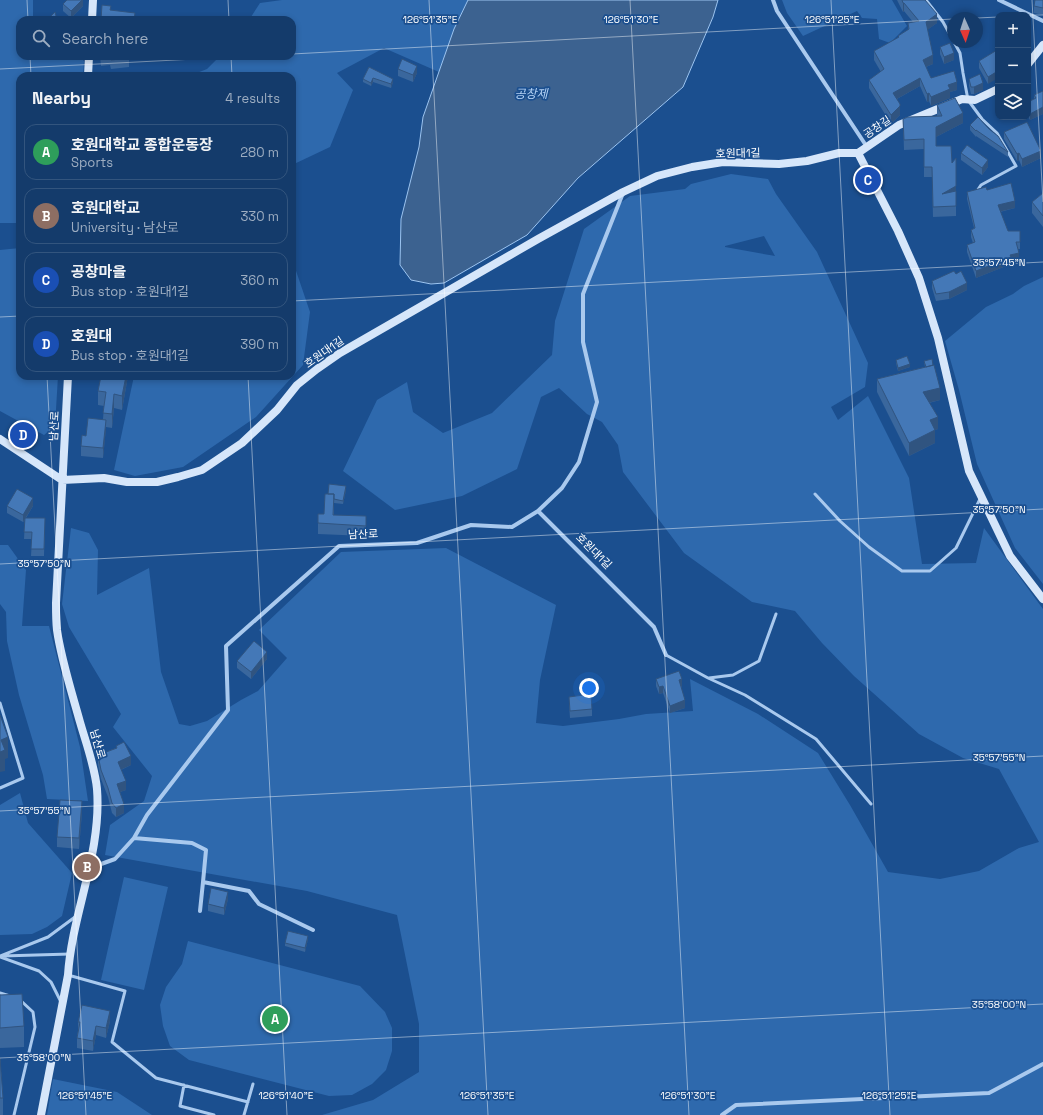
<!DOCTYPE html>
<meta charset="utf-8">
<style>
body{margin:0;font-family:"Space Grotesk","Noto Sans KR",sans-serif;background:#1d4271;color:#f1f3f6}
.controls{position:absolute;right:12px;top:12px;display:grid;overflow:hidden;border-radius:8px;box-shadow:0 2px 6px #0003}
.controls button{width:36px;height:36px;display:grid;place-items:center;padding:0;border:0;border-bottom:1px solid #33557e;background:#143b6b;color:#f1f3f6;font:20px sans-serif}
.compass{position:absolute;left:947px;top:12px;width:36px;height:36px;border-radius:50%;background:#143b6b;box-shadow:0 2px 6px #0003;rotate:177deg}
.you{position:absolute;left:589px;top:688px;width:14px;height:14px;margin:-10px;border:3px solid #fff;border-radius:50%;background:#1a73e8;box-shadow:0 0 0 6px #1a73e833}
.badge{display:grid;place-items:center;width:26px;height:26px;border-radius:50%;background:#8abfa5;color:#fff;font-size:13px;font-weight:700}
.pin{position:absolute;translate:-50% -50%;border:2px solid #fff;box-shadow:0 1px 4px #0006}
.list{margin:0;padding:0;list-style:none}
h2{display:flex;justify-content:space-between;align-items:center;height:52px;margin:0;padding:0 16px;font-size:17px}
h2 small{font-size:13px;font-weight:400;color:#9dadc1}
.list li{display:grid;grid-template-columns:26px 1fr auto;gap:12px;align-items:center;box-sizing:border-box;height:56px;margin:0 8px 8px;padding:0 8px;border:1px solid #33557e;border-radius:12px}
.list b{display:block;font-size:15px;white-space:nowrap}
.list p{margin:0;font-size:13px;white-space:nowrap;color:#9dadc1}
.list em{font-size:13px;font-style:normal;color:#9dadc1}
.icon{flex:none;width:22px;height:22px;fill:none;stroke:currentColor;stroke-width:2;stroke-linecap:round;stroke-linejoin:round}
.map{position:relative;flex:none;width:1043px;height:1115px;overflow:hidden}
.search{position:absolute;background:#143b6b;box-shadow:0 2px 6px #0003;left:16px;top:16px;width:280px;height:44px;display:flex;align-items:center;gap:10px;box-sizing:border-box;padding:0 14px;border-radius:12px;color:#9dadc1;font-size:15px}
.panel{position:absolute;background:#143b6b;box-shadow:0 2px 6px #0003;left:16px;top:72px;width:280px;height:308px;border-radius:12px}
.map>svg:first-child{display:block}
.green{fill:#2e69ad;fill-rule:evenodd}
.water{fill:#3c6290;stroke:#9cc4f0}
.lines{fill:none;stroke-linecap:round;stroke-linejoin:round}
.lane{stroke:#a9c9ee;stroke-width:3}
.street{stroke:#a9c9ee;stroke-width:4}
.secondary{stroke:#d6e6fa;stroke-width:8}
.wall{fill:#3a679d}
.shaded-wall{fill:#305480}
.building{fill:#4478b7;stroke:#305480}
.ticks{fill:none;stroke:#fff;stroke-width:1;stroke-opacity:0.45}
.labels{text-anchor:middle;stroke-width:3.5;stroke-linejoin:round;paint-order:stroke}
.street-label{font-size:11px;fill:#fff;stroke:#1b4f8f}
.water-label{font-size:12px;font-style:italic;fill:#b5d3f5;stroke:#1b4f8f}
.ticks-label{font-size:10px;text-anchor:middle;fill:#fff;stroke:#1b4f8f;stroke-width:3.5;stroke-linejoin:round;paint-order:stroke}
</style>
<div class="map">
<svg width="1043" height="1115" viewBox="0 0 1043 1115">
<rect width="100%" height="100%" fill="#1b4f8f"/>
<!-- green -->
<path class="green" d="M0 0H33V20H20V56H79L84 61 83 76H20V223H0Z
M282 0H469L439 72 384 48 337 73 353 90 330 147 292 165V76H189L207 69 220 56H292V20H249L260 3Z
M782 0H892L907 26 890 43 879 39 877 19 862 18 857 11 803 36 787 13Z
M99 74 165 76H99Z
M731 174 768 179 776 194 817 252 868 363 865 387 831 407 838 420 868 396 909 478 922 564 976 563 984 528 1043 609V1115H322L373 1100 419 1072V1024L397 915 307 891 105 855 110 825 144 801 152 776 113 727 121 714 69 627 62 604 71 528 89 533 98 550 97 595 149 568 161 672 179 724 190 726 207 721 241 700 258 691 287 658 259 630 341 552 446 548 556 605 540 680 536 723 563 726 619 719 646 714 693 711 690 679 758 714 818 753 850 805 888 872 940 879 979 871 1019 848 1039 842 999 769 963 758 919 734 854 676 822 643 795 611 752 602 684 553 623 472 618 445 602 422 587 414 559 388 541 397 517 469 462 496 395 510 343 471 377 400 407 382 413 412 443 433 492 413 552 355 555 321 584 229 630 196 685 189 691 184ZM764 236 775 256 725 247V246Z
M20 248V376H58L55 426 44 435 0 411V250Z
M292 259 310 312 303 365 256 417 183 467 135 476 114 470 134 376H292Z
M1043 277V584L1015 548 977 464 959 390 945 341 986 307 1013 294 1024 286Z
M0 545H8L26 570 22 626H49L80 747 88 801 47 799 43 775 19 695 7 641 6 612 0 604Z
M20 793 28 823 72 873 62 916 47 927 32 934 0 935V805Z
M124 877 168 887 144 990 101 980Z
M188 941 360 986 385 1012 392 1028V1051L386 1070 372 1084 352 1095 329 1096 189 1060 170 1046 163 1026 160 1005 166 987 182 964Z
M53 1079 117 1092 152 1115H47Z"/>
<!-- water -->
<path class="water" d="M468 0H718L713 17 683 87 578 178 527 235 444 283 431 284 411 280 400 265 401 219 419 147 423 117 454 29Z"/>
<g class="lines">
<!-- lane -->
<path class="lane" d="M926 0 943 22 953 40
M954 42 960 53 963 73 968 100 982 119 997 133 1016 166 981 185 977 191
M815 494 840 521 869 547 902 571H930L956 548 980 499
M666 655 708 678 745 695 816 739 871 804
M709 678 733 675 759 661 776 614
M0 703 23 778 0 788
M0 956 48 937 75 917
M2 956 70 954
M0 957 39 971 51 982 61 1002
M68 975 125 991 112 1042 156 1078 248 1102
M0 993 10 996
M184 1085 180 1106 214 1115
M14 1115 35 1027 33 1012 19 999
M244 1115 253 1084"/>
<!-- street -->
<path class="street" d="M773 0 777 11 867 147
M999 0 1043 21
M538 511 654 627 666 655
M134 838 147 815 228 710 226 646 339 546 417 543 471 525 512 527 538 511 562 488 579 462 597 402 583 342V294L623 193
M90 868 115 859 134 838 192 843 206 850 203 882 249 891 259 904 313 930
M200 911 203 882
M722 1115 736 1105 989 1093 1043 1064"/>
<!-- secondary -->
<path class="secondary" d="M92 20 93 0
M1028 64 1043 45
M88 76 89 56
M858 153 898 231 919 278 938 338 969 471 1010 556 1043 599
M858 153 899 125 962 99 975 100 998 89
M0 439 62 480 104 478 127 482H157L178 477 202 470 242 443 277 410 297 385 317 369 340 353 538 239 623 192 657 176 692 167 723 162 779 164 807 161 839 153H858
M41 1115 68 975C72 913 102 853 97 789 95 767 86 743 80 722 72 693 61 659 57 630 56 621 56 612 56 603L68 376"/>
</g>
<!-- wall -->
<path class="wall" d="M83 0V6L71 18 63 11V4Z
M897 0H926V2L937 23 927 30 933 64 926 67 931 78 957 90 950 92V98L931 106 929 101 927 102 920 86 897 99 900 115 891 124 869 88V80L881 72 874 60V51L898 38V36L908 30V23L913 22 904 11 903 12Z
M1043 0V15L1034 13V6Z
M940 47 954 60 944 64 940 54Z
M998 52 988 84 979 68V61Z
M100 56H138V59L129 60V67L111 69 110 65 101 66Z
M369 67 393 82 391 88 373 82 371 86 363 82V79Z
M398 69 417 73 413 82 398 76Z
M969 79 983 90 974 94H971L969 86Z
M1043 91V114L1030 120 1028 117V102L1034 99V95Z
M937 105 963 123 936 137V146L952 163 956 158V216L933 217 932 177H924V149L904 150 903 119 937 116Z
M970 125 1008 152V157L976 136V137L970 130Z
M1004 132 1041 158 1022 167 1019 160 1017 161 1004 139Z
M961 153 988 167 982 175 961 160Z
M987 190 1015 208 1000 212 1008 231H1020V249H1018L1019 260 1011 262V264L976 278 967 252V245L973 243 971 237V230L974 228 967 199V192Z
M1043 193V227L1032 213V202Z
M932 281 967 290 949 299 936 301 932 288Z
M896 360 910 367 898 371 896 363Z
M924 361 940 400 929 403 938 429 935 430V443L909 456 877 392V379L925 367Z
M128 376 122 410 114 408 112 428 106 427 103 458 81 456V446L86 436 103 419 104 406 98 405V391Z
M346 490 343 504 334 503V515L366 516V536L318 534V523L324 514 328 494Z
M7 506H33L26 518H45L44 556H31L32 539H24L25 520 23 522 7 513Z
M267 659 251 679 237 668V661Z
M656 679 682 686 681 687 685 708 670 713 663 693 659 694 656 686Z
M569 697 592 709V716L570 718 569 704Z
M116 746 131 765 121 770 126 790 120 792 124 813 116 817 112 813 108 797 101 779 98 765V755L116 748Z
M82 812 79 849 57 847V837Z
M228 899 224 915 208 911V904Z
M308 939 305 952 285 946V943Z
M0 995 24 1026V1047L0 1048Z
M110 1021 106 1038 96 1035 93 1051 77 1048V1038L78 1031V1022Z
M0 1058 3 1098V1115H0Z"/>
<!-- shaded-wall -->
<path class="shaded-wall" d="M82 0H83V6L71 18V11Z
M903 3H904V11L903 12Z
M937 14V23L926 31V22Z
M954 53V60L944 64V57Z
M933 55V64L923 68V60Z
M417 66V73L413 82V75Z
M998 71V78L988 84V77Z
M373 78V82L371 86V83Z
M920 78V86L893 101V93Z
M393 79V82L391 88V84Z
M957 82V90L950 92V98L931 106V97L948 85Z
M983 83V90L974 94V87Z
M929 93V101L927 102V94Z
M900 106V115L891 124V115Z
M1043 107V114L1030 120V114Z
M963 113V123L936 137V127Z
M1041 151V158L1022 167V159Z
M1019 153V160L1017 161V154Z
M988 160V167L982 175V168Z
M956 186V196L942 194Z
M1015 201V208L998 212V205Z
M1019 253V260L1011 262V264L976 278V271L1010 255Z
M967 283V290L949 299V292Z
M910 364V367L898 371V368Z
M126 376H128L122 410V396Z
M940 388V400L923 404V392Z
M114 394V408L112 428V414Z
M938 417V429L930 432V420Z
M106 420V430L103 458V448Z
M935 430V443L909 456V443Z
M346 486V490L343 504V501Z
M33 498V506L23 522V515Z
M267 652V659L251 679V672Z
M682 679V686L679 687V680Z
M663 686V693L659 694V687Z
M685 700V708L670 713V706Z
M8 737V758L5 759V771L0 772V752L1 740Z
M131 756V765L118 771V762Z
M126 781V790L117 793V784Z
M82 801V812L79 849V838Z
M124 804V813L116 817V808Z
M228 892V899L224 915V908Z
M308 936V939L305 952V948Z
M110 1011V1021L106 1038V1028Z
M96 1026V1035L93 1051V1041Z"/>
<!-- building -->
<path class="building" d="M67 0H82L71 11 63 4Z
M902 0H925L937 14 926 22 933 55 923 60 931 78 954 71 957 82 948 85 950 89 931 97 929 93 927 94 920 78 893 93 900 104V106L891 115 869 80 884 69 874 51 899 37 898 36 909 29 908 23 919 21 904 3H903Z
M1035 0H1043V8L1034 6Z
M102 5 111 6 110 10 135 13 134 20H101Z
M55 12 57 20H47Z
M950 43 954 53 944 57 940 47Z
M997 50 998 52V71L988 77 979 61Z
M101 56H128L129 58 111 60 110 57 101 58Z
M402 59 417 66 413 75 398 69Z
M369 67 393 79 391 84 373 78 371 83 363 79Z
M980 74 983 83 974 87H971L969 79Z
M1043 91V107L1030 114 1028 111V102L1036 98 1034 95Z
M955 98 963 113 936 127V146H951L952 163 956 158V186L942 194 956 191V206L933 207 932 167H924V139L904 140 903 119 908 117 942 116 937 105Z
M978 117 989 129 998 136 1008 152 976 130V131L970 125Z
M1027 122 1041 151 1022 159 1019 153 1017 154 1004 132Z
M967 145 988 160 982 168 961 153Z
M1011 183 1015 201 998 205 1008 231H1020V242H1016L1019 253 1010 255 1011 257 976 271 967 245 975 242 971 230 975 228 967 192 986 187 987 190Z
M1043 193V216L1032 202Z
M954 271 956 274 961 271 967 283 949 292 936 294 932 281Z
M907 356 910 364 898 368 896 360Z
M932 359 933 365 926 367 924 361Z
M934 365 940 388 923 392 938 417 930 420 935 430 909 443 877 379Z
M101 376H126L122 396 114 394 112 414 103 413 106 392 98 391Z
M88 418 106 420 103 448 81 446 82 435 86 436Z
M329 484 346 486 343 501 334 499V494H328Z
M17 489 33 498 23 515 7 506Z
M325 494H334L333 515 366 516V526L318 523V514H324Z
M25 518H45L44 549H31L32 532H24Z
M254 641 267 652 251 672 237 661Z
M679 671 682 679 679 680 685 700 670 706 663 686 659 687 656 679Z
M591 694 592 709 570 711 569 697Z
M0 715 8 737 1 740 5 750 0 752Z
M124 742 131 756 118 762 126 781 117 784 124 804 116 808 112 803 108 788 101 770 98 755 117 748 116 746Z
M60 800 82 801 79 838 57 837Z
M211 888 228 892 224 908 208 904Z
M288 931 308 936 305 948 285 943Z
M22 994 24 1026 0 1028V995Z
M82 1005 110 1011 106 1028 96 1026 93 1041 77 1038 80 1022H78Z
M0 1058 3 1098H0Z"/>
<!-- ticks -->
<path class="ticks" d="M27 0 28 20M228 0 229 20M429 0 488 1115M630 0 689 1115M831 0 890 1115M1032 0 1043 202M1028 15H1043M977 18 998 17M292 54 953 19M30 56 31 76M231 56 232 76M0 69 254 56M292 301 1043 262M0 317 20 316M47 376 86 1115M248 376 287 1115M0 564 1043 509M0 811 1043 756M0 1058 1043 1004"/>
<g class="labels">
<!-- street labels -->
<g class="street-label">
<text transform="translate(877 127) rotate(-34)" y="4">공창길</text>
<text transform="translate(738 153) rotate(-1)" y="4">호원대1길</text>
<text transform="translate(324 352) rotate(-35)" y="4">호원대1길</text>
<text transform="translate(54 426) rotate(-87)" y="4">남산로</text>
<text transform="translate(363 534) rotate(-2)" y="4">남산로</text>
<text transform="translate(594 551) rotate(45)" y="4">호원대1길</text>
<text transform="translate(98 744) rotate(74)" y="4">남산로</text>
</g>
<!-- water labels -->
<g class="water-label">
<text x="531" y="98">공창제</text>
</g>
</g>
<g class="ticks-label">
<text x="430" y="23">126°51'35"E</text>
<text x="631" y="23">126°51'30"E</text>
<text x="832" y="23">126°51'25"E</text>
<text x="999" y="266">35°57'45"N</text>
<text x="999" y="513">35°57'50"N</text>
<text x="44" y="567">35°57'50"N</text>
<text x="999" y="761">35°57'55"N</text>
<text x="44" y="814">35°57'55"N</text>
<text x="999" y="1008">35°58'00"N</text>
<text x="44" y="1061">35°58'00"N</text>
<text x="85" y="1099">126°51'45"E</text>
<text x="286" y="1099">126°51'40"E</text>
<text x="487" y="1099">126°51'35"E</text>
<text x="688" y="1099">126°51'30"E</text>
<text x="889" y="1099">126°51'25"E</text>
</g>
</svg>
<div class="controls">
<button>+</button>
<button>−</button>
<button><svg class="icon" aria-label="layers" viewBox="0 0 24 24"><path d="M12 4l9 5-9 5-9-5zM3 14l9 5 9-5"/></svg></button>
</div>
<svg class="compass" viewBox="-18 -18 36 36"><path d="M0-13l5 13h-10z" fill="#e53935"/><path d="M0 13l5-13h-10z" fill="#9dadc1"/></svg>
<div class="you"></div>
<div class="pin badge" style="left:275px;top:1019px;background:#2e9e5b">A</div>
<div class="pin badge" style="left:87px;top:867px;background:#8d6e63">B</div>
<div class="pin badge" style="left:868px;top:180px;background:#1a4fb4">C</div>
<div class="pin badge" style="left:23px;top:435px;background:#1a4fb4">D</div>
<div class="search"><svg class="icon" aria-label="search" viewBox="0 0 24 24"><circle cx="10" cy="10" r="6"/><path d="M15 15l6 6"/></svg>Search here</div>
<section class="panel">
<h2>Nearby<small>4 results</small></h2>
<ul class="list">
<li><span class="badge" style="background:#2e9e5b">A</span><div><b>호원대학교 종합운동장</b><p>Sports</p></div><em>280 m</em></li>
<li><span class="badge" style="background:#8d6e63">B</span><div><b>호원대학교</b><p>University · 남산로</p></div><em>330 m</em></li>
<li><span class="badge" style="background:#1a4fb4">C</span><div><b>공창마을</b><p>Bus stop · 호원대1길</p></div><em>360 m</em></li>
<li><span class="badge" style="background:#1a4fb4">D</span><div><b>호원대</b><p>Bus stop · 호원대1길</p></div><em>390 m</em></li>
</ul>
</section>
</div>
